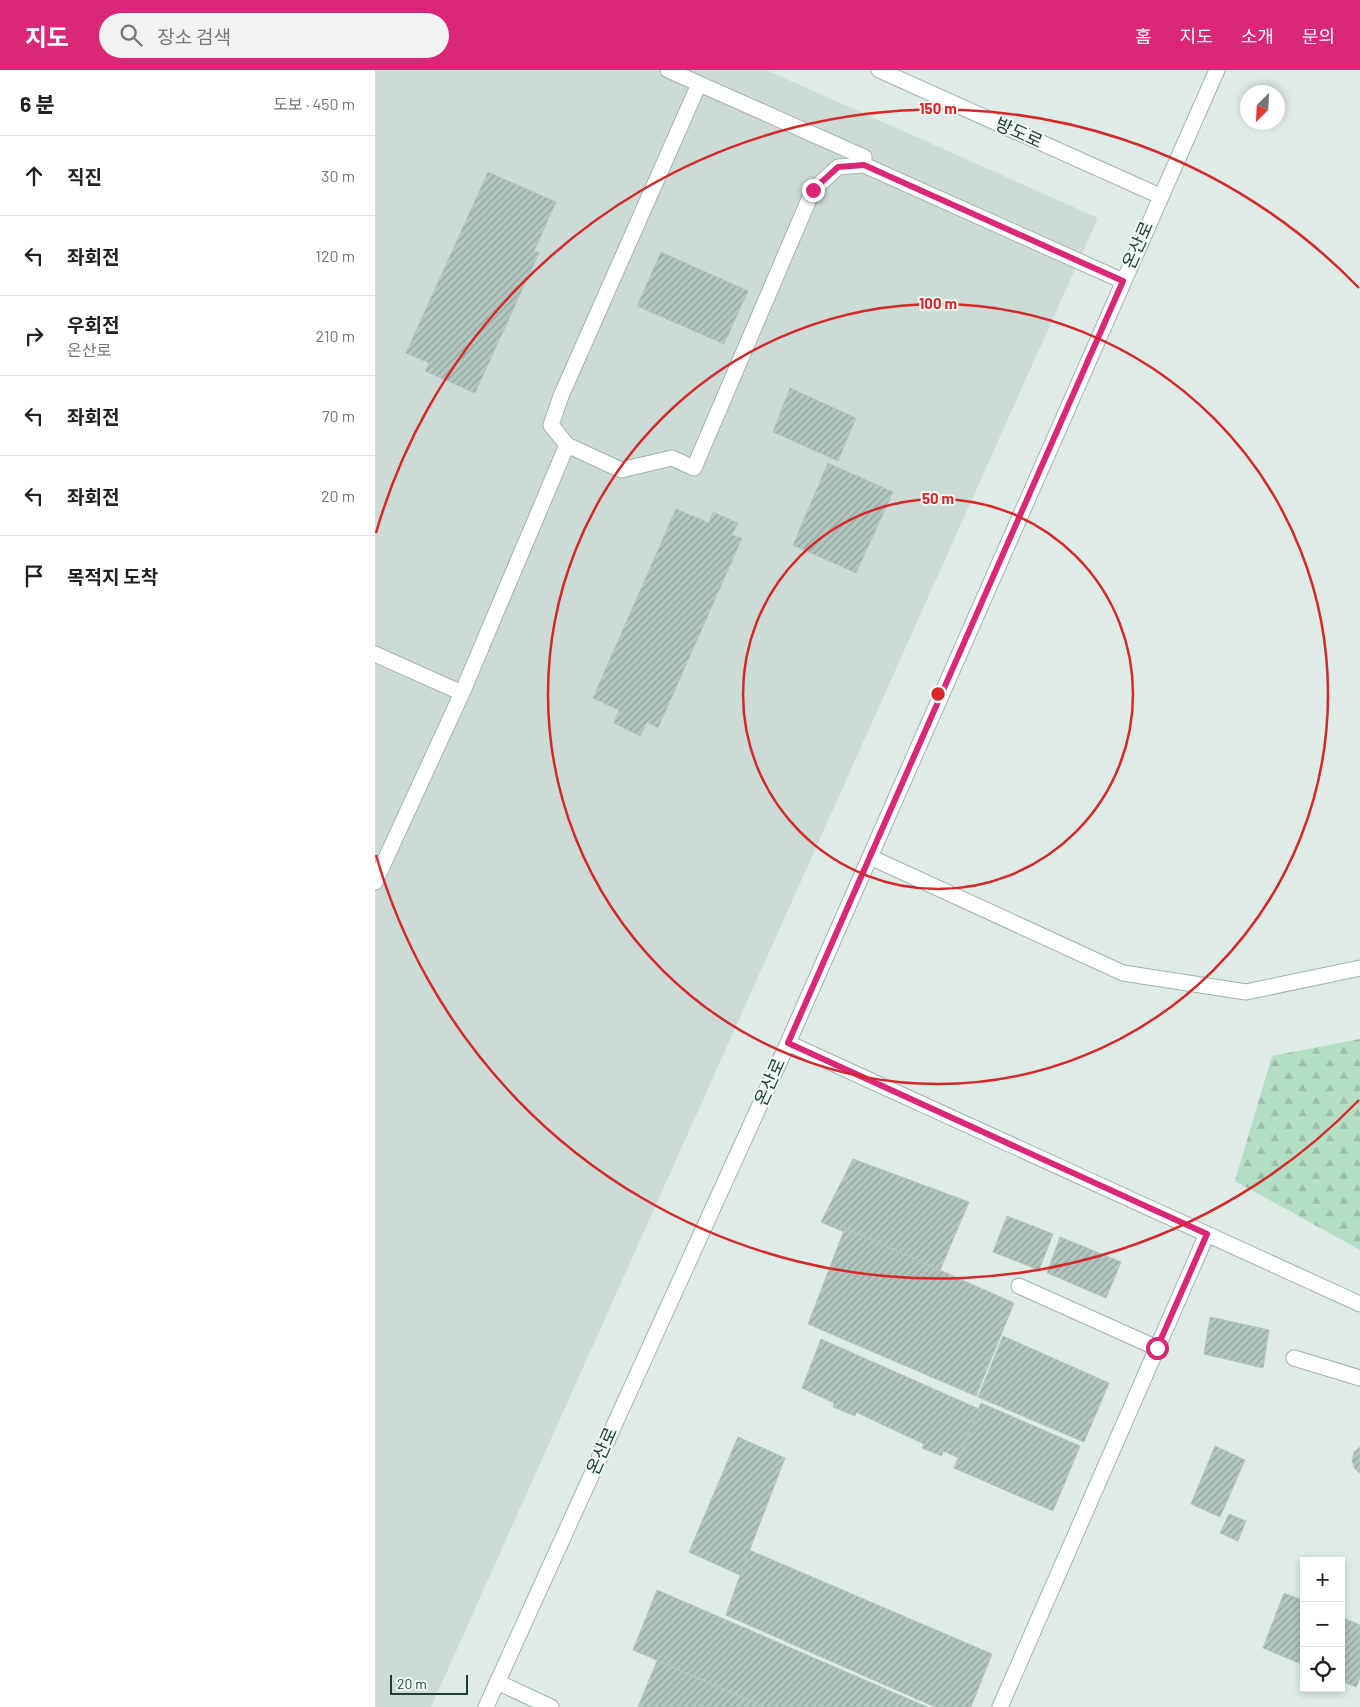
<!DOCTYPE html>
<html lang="ko">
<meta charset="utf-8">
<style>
body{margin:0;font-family:Barlow,"Noto Sans KR",sans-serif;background:#f2f2f2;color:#222}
.controls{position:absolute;right:15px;bottom:15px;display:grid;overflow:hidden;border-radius:0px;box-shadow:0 2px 8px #0003}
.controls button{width:45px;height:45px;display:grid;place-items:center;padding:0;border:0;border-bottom:1px solid #e0e0e0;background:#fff;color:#222;font:25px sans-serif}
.compass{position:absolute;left:865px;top:15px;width:45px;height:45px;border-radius:50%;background:#fff;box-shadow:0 2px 8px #0003;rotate:204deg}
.scale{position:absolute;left:15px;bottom:12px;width:78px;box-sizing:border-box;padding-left:5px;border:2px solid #1d3d38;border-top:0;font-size:14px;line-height:18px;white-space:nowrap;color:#1d3d38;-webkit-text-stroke:4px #eef8f4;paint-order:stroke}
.stop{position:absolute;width:15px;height:15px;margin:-11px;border:4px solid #db2777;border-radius:50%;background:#fff}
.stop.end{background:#db2777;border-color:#fff;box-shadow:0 1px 5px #0008}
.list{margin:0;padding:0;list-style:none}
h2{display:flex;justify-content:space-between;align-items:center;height:65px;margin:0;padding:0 20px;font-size:21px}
h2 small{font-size:16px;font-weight:400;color:#767676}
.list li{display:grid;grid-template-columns:32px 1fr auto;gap:15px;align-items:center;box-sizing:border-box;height:80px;padding:0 20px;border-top:1px solid #e0e0e0}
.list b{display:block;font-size:19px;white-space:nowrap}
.list p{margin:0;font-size:16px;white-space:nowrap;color:#767676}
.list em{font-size:16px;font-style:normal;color:#767676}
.icon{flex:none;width:28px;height:28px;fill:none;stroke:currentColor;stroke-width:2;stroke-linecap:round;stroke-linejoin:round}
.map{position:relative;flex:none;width:985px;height:1637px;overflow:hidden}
header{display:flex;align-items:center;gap:30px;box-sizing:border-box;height:70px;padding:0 25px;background:#db2777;color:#fff}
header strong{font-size:24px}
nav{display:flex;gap:28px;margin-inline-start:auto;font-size:18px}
.search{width:350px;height:45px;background:#f2f2f2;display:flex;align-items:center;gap:12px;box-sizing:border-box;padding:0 18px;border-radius:28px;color:#767676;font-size:19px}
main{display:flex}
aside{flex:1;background:#fff}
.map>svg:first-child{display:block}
.built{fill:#ccdbd6}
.forest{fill:url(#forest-firs)}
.building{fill:url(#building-hatch);stroke:#b0c6bf}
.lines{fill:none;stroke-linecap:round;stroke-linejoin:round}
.minor-casing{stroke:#a0b3af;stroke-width:17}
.minor{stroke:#fff;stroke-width:15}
.route{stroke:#db2777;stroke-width:6}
.ring{fill:none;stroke:#d62828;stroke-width:2.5}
.labels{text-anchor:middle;stroke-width:4;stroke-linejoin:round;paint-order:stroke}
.street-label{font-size:18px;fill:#1d3d38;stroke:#eef8f4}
.centre{fill:#d62828;stroke:#eef8f4;stroke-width:2.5}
.ring-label{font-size:15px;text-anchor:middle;font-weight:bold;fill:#d62828;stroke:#eef8f4;stroke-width:4;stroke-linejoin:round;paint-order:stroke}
</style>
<header>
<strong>지도</strong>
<div class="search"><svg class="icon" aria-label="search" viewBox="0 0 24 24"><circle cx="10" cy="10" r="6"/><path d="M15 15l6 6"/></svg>장소 검색</div>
<nav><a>홈</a><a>지도</a><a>소개</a><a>문의</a></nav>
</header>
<main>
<aside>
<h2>6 분<small>도보 · 450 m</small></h2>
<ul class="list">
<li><svg class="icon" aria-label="ahead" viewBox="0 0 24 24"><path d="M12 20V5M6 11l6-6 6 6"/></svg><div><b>직진</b></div><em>30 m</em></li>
<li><svg class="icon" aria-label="left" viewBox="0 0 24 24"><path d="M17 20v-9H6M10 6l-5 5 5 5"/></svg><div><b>좌회전</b></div><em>120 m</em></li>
<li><svg class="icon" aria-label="right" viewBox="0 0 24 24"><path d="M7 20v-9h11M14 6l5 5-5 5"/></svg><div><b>우회전</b><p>온산로</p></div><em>210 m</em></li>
<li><svg class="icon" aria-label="left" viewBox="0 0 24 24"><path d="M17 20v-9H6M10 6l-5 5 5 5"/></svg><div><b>좌회전</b></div><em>70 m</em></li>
<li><svg class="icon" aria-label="left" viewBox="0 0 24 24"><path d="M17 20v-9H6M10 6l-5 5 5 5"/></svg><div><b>좌회전</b></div><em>20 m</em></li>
<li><svg class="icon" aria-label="arrive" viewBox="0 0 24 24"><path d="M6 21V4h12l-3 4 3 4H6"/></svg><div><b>목적지 도착</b></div></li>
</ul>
</aside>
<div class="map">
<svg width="985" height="1637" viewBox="0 0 985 1637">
<defs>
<pattern id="forest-firs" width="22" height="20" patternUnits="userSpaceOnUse" patternTransform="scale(1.25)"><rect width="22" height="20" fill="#b4dfc5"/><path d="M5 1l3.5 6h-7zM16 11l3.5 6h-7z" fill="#9ac0aa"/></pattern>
<pattern id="building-hatch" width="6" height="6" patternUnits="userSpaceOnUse" patternTransform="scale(1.25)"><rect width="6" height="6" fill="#b3c6c0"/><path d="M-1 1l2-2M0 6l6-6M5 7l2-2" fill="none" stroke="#91a29d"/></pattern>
</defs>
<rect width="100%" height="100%" fill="#deebe7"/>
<!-- built -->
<path class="built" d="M0 0H391L723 148 56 1637H0Z"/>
<!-- forest -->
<path class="forest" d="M985 969V1180L860 1111 897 986Z"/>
<!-- building -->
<path class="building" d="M113 102 181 132 159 181 164 183 100 323 50 301 54 293 31 283Z
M286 182 373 221 349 274 262 236Z
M415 318 481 348 463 391 398 362Z
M453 393 518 422 481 503 418 475Z
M301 439 334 453 338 442 363 453 357 465 367 468 283 658 272 652 265 666 239 653 244 640 218 628Z
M478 1089 594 1132 565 1200 470 1158 469 1162 446 1152Z
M632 1146 678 1164 664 1200 618 1182Z
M470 1158 639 1233 601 1326 433 1254Z
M685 1167 746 1192 731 1228 672 1203Z
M835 1247 894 1260 888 1298 829 1284Z
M628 1266 734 1313 709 1372 603 1327Z
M446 1269 604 1339 584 1388 568 1381 567 1386 547 1378 549 1374 481 1342 480 1346 458 1337 459 1333 427 1318Z
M606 1333 705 1376 678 1441 579 1398Z
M363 1367 410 1388 365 1505 314 1482Z
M840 1376 870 1390 845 1447 816 1434Z
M985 1377V1403L980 1399 977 1391 979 1382Z
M854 1444 871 1451 863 1471 845 1463Z
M374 1480 617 1584 596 1637H560L351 1545Z
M282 1520 552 1637H390L258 1580Z
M909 1523 929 1531V1595L888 1578Z
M966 1547 985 1555V1608L981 1617 966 1611Z
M282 1591 390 1637H263Z"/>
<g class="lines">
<!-- minor casing -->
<g class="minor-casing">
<path id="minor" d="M293 0 489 87V95
M504 0 785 126
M192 375 176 355 186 326 324 14
M0 584 87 623 0 812
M87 623 192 375 246 400 297 388 319 398 438 120 463 97 489 95 748 211
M495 787 748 903 871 922 985 898
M413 973 985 1234
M644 1216 782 1278
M919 1288 985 1308
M122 1612 176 1637
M111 1637 408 984 842 0
M625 1637 832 1164"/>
</g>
<!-- minor -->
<use href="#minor" class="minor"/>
</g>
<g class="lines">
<!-- route -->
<path class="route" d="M438 120 463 97 489 95 748 211 413 973 832 1164 782 1278"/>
</g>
<!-- distance rings -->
<g class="ring">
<circle cx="563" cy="624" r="195"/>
<circle cx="563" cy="624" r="390"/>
<path d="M984 1030A585 585 0 0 1 1 785M1 463A585 585 0 0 1 984 218"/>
</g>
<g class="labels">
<!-- street labels -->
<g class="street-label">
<text transform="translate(644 63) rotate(24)" y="6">방도로</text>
<text transform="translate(763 175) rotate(-66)" y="6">온산로</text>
<text transform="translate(395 1012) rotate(-66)" y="6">온산로</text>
<text transform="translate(227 1381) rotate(-66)" y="6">온산로</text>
</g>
</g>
<circle cx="563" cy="624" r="8" class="centre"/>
<g class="ring-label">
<text x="563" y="44">150 m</text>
<text x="563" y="239">100 m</text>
<text x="563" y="434">50 m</text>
</g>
</svg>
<div class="controls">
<button>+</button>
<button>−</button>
<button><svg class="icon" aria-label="locate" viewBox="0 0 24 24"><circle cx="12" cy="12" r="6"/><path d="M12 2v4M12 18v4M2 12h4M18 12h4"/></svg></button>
</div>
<svg class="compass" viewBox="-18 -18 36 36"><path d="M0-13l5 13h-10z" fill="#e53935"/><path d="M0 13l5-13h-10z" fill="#767676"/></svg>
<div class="scale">20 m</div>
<div class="stop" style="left:782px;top:1278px"></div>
<div class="stop end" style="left:438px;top:120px"></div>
</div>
</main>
